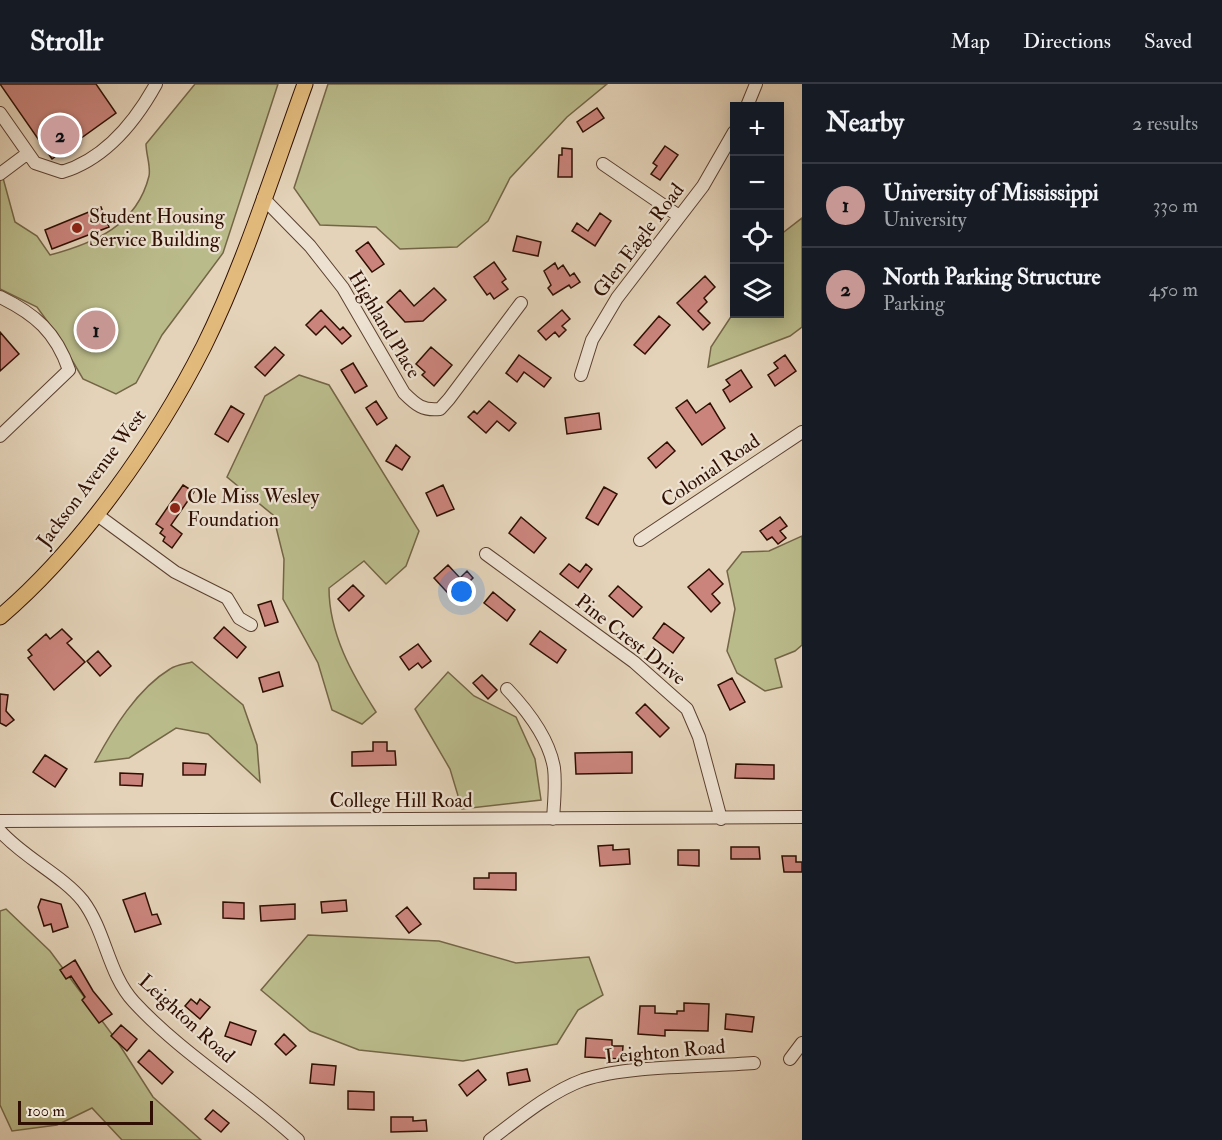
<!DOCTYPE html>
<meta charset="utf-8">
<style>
body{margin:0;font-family:"IM FELL Double Pica",serif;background:#20242c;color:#f1f3f6}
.controls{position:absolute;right:18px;top:18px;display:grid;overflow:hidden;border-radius:0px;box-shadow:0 3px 15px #0003}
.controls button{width:54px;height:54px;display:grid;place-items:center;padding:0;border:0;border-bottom:2px solid #363941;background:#171b24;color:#f1f3f6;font:30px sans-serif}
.scale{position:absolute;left:18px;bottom:15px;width:135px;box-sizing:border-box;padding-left:6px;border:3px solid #2f0f02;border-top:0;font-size:16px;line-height:21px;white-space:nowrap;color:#2f0f02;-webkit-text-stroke:4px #ede2d2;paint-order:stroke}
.you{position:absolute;left:462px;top:508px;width:21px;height:21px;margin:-15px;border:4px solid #fff;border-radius:50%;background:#1a73e8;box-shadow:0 0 0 9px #1a73e833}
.badge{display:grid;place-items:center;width:39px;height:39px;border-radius:50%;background:#c59692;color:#111;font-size:20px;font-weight:700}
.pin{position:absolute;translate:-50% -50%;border:3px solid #fff;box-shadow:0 2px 6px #0006}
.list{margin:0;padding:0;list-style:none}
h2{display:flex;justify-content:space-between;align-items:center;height:78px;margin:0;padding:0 24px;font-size:26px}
h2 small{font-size:20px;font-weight:400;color:#9ea1a6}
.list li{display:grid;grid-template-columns:39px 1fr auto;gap:18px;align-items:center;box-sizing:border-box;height:84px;padding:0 24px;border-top:2px solid #363941}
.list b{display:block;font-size:22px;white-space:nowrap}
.list p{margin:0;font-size:20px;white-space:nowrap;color:#9ea1a6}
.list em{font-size:20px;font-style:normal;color:#9ea1a6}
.icon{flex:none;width:33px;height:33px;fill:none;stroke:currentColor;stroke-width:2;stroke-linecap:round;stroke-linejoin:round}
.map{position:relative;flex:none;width:802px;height:1056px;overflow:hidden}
header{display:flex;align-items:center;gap:36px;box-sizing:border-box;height:84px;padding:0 30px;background:#171b24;border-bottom:2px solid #363941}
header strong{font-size:28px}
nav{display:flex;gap:33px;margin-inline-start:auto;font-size:21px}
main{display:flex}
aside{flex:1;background:#171b24}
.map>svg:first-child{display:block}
.green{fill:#babb8b;stroke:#746546;stroke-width:1.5}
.building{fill:#ca847c;stroke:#2f0f02;stroke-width:1.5}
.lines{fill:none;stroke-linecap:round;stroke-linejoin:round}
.minor-casing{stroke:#5c4030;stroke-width:14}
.major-casing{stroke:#2f0f02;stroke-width:17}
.minor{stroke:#ede2d2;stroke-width:12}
.major{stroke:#e2ba7c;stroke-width:15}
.poi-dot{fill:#8f2418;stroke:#ede2d2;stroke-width:2}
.labels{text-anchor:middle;stroke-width:4.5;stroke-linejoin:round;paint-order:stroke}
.poi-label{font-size:20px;fill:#2f0f02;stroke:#ede2d2;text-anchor:start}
.street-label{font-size:20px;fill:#2f0f02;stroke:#ede2d2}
</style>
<header>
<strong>Strollr</strong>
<nav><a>Map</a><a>Directions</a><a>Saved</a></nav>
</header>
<main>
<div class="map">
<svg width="802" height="1056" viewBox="0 0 802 1056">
<rect width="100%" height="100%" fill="#e4d3b9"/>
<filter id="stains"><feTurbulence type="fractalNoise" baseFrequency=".00333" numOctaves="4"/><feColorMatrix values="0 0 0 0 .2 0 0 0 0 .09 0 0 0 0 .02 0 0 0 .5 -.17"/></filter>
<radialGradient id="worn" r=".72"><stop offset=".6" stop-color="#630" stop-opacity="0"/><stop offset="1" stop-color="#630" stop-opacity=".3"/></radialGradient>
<!-- green -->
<path class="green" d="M195 0H278L223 169 162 251 136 299 116 310 83 295 58 252 37 223 0 205V83L15 138 37 152 50 171C95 159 137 141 149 92 151 83 146 70 146 60Z
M328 0H607L567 33 510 94 488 137 457 163 400 165 376 143 320 141 294 104Z
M802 134V243L790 252 708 283 711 263 734 228 780 230V151Z
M299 291 329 301 419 447 406 482 386 500 364 477 329 504C329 550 352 590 376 628L362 640 332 626 318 579 283 515 284 475 273 431 227 393 265 312Z
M802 452V561L795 567 775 575 782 603 765 607 737 589 727 567 735 525 727 487 742 468 769 467Z
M192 578 243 621 257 661 260 698 208 650 176 644 129 674 95 678C113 645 137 605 170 585 176 581 185 580 192 578Z
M448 588 474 612 516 633 535 675 541 716 462 725 450 685 415 625Z
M6 825 50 867 117 957 153 1013 201 1056H122L92 1024 57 1041 12 1047 0 1021V827Z
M308 851 439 857 516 879 589 873 603 911 578 926 557 960 463 977 359 966 310 947 261 906Z"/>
<!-- building -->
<path class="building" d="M0 0H96L116 29 52 75Z
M597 24 604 34 583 48 577 38Z
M665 62 678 71 660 96 651 90 657 82 653 79Z
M562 64 572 65V93H558L559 71H562Z
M101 123 109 143 52 165 45 146Z
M600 129 611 137 595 162 572 147 577 139 588 147Z
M517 152 541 158 538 172 513 167Z
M368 158 384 180 372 188 356 167Z
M494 178 506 195 502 198 508 205 494 215 490 209 487 211 474 193Z
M555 179 558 185 563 181 570 192 574 189 580 198 571 204 569 201 553 211 548 204 551 201 544 187Z
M705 192 715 203 704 214 707 218 698 227 710 239 703 246 677 219Z
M434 204 446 216 423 237 405 238 387 218 400 206 414 222Z
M321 226 340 246 343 243 351 252 342 260 325 242 316 251 306 241Z
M562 226 570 235 562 242 566 246 559 253 555 248 546 256 538 247Z
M659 232 670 241 645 270 634 261Z
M0 248 19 270 0 287Z
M275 263 284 271 265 292 255 283Z
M431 263 452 281 434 302 422 291 425 288 416 280Z
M519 271 551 294 544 303 524 288 517 298 506 289Z
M785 271 796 287 775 302 768 291 778 284 774 279Z
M353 279 367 302 355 309 341 286Z
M741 286 752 303 730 318 723 306 730 301 726 296Z
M687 316 696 329 710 319 725 344 702 361 676 324Z
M376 317 387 334 377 341 366 324Z
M489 317 516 339 509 347 497 337 486 349 468 333 474 327 477 330Z
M231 322 244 330 228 358 215 350Z
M599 329 601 345 567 350 565 334Z
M667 358 675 367 656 384 648 374Z
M396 361 410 373 402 386 386 377Z
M183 401 194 408 171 441 182 450 172 464 163 457 165 453 160 449 163 445 156 440Z
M443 401 454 425 437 432 426 409Z
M604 403 617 410 598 441 586 434Z
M521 433 546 454 534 469 509 449Z
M780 433 787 442 780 447 786 454 778 460 772 453 767 456 760 447Z
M569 480 580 488 586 480 592 485 578 504 560 490Z
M448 481 460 494 467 487 473 494 467 500 472 505 457 519 434 494Z
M709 485 723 500 712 510 720 519 711 528 688 503Z
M353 501 364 512 349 527 338 515Z
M618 502 642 523 633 533 609 512Z
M493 508 515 526 507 537 484 519Z
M271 517 278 538 265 542 258 521Z
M664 539 684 554 673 569 653 554Z
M224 543 246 563 237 574 214 554Z
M62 545 72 555 67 559 85 578 54 606 28 574 32 571 28 566 46 550 50 555Z
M540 547 566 566 557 579 530 560Z
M418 560 431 577 422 584 418 579 409 586 400 573Z
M98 567 111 582 100 592 87 577Z
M279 588 283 602 263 608 259 594Z
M482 591 497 606 488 615 473 599Z
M732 594 745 618 730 626 718 601Z
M0 610 8 611 6 627 14 636 6 642 0 639Z
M645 620 669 644 660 653 636 629Z
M373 658H387V667H395L396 681 352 682V668L373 667Z
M632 668V689L576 690 575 669Z
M45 671 67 685 55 703 33 688Z
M183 679 206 680 205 691H183Z
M736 680 774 681V695L735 694Z
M120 689 143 690 142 702 120 701Z
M613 761V766L629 765 630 780 600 782 598 762Z
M731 763H759L760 775H731Z
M678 766H699V782L678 781Z
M782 772H796V778H802V788H784Z
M489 789H516V806L474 805V794H489Z
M145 809 152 831 157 830 161 840 135 848 123 816Z
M41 815 61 820 68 843 53 848 51 840 44 842 38 823Z
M346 816 347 827 322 829 321 818Z
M223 818 244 819V835L223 834Z
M295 820V835L261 837 260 822Z
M407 823 421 840 409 849 396 832Z
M75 876 93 907 112 930 99 939 82 916 85 913 71 892 66 895 60 886Z
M191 915 197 920 200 915 210 923 200 935 185 922Z
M684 919 709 920 708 947 665 946V952L638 950 640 922H655V929L677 930V927H684Z
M726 930 754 933 752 948 725 945Z
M230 938 256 947 251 961 225 952Z
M121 941 137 955 127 967 111 952Z
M284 950 296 962 286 971 275 960Z
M586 954 612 956V962H623L622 975 585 973Z
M149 966 173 988 162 1000 138 978Z
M312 980 336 982 334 1001 310 999Z
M527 985 530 997 509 1001 507 989Z
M478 986 486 996 467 1012 459 1001Z
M348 1007 374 1008V1026L348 1025Z
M213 1026 229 1039 221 1048 205 1035Z
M391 1033H413V1037L426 1036 427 1047 391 1048Z"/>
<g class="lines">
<!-- minor casing -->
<g class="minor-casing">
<path id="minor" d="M747 22 756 0
M0 29 35 79 62 88C105 75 135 38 156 0
M603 80 679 132
M0 90 28 69
M263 114 310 162 343 204 404 309C416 321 423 327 440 325L449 315 521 219
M0 213C35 230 56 248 69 286L0 352
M581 291 592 256 617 214 703 102 734 48
M96 430 175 488 227 514 239 534 251 541
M640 456 802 348
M486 470 634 578 687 625 699 653 721 735
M507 605C527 626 549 654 554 684 556 700 554 719 553 735
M0 737 802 733
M0 747C24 774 62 791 83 817 106 848 108 890 134 918 182 970 246 1008 298 1056
M790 975 802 959
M490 1056C518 1035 550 1008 583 996 629 981 704 983 754 979"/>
</g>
<!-- major casing -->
<g class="major-casing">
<path id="major" d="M0 533C81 464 156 357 204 262 245 179 273 88 305 0"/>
</g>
<!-- minor -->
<use href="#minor" class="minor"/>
<!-- major -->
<use href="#major" class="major"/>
</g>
<!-- markers -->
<g class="poi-dot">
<circle cx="77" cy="144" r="6"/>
<circle cx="175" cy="424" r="6"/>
</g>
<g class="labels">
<!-- poi labels -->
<g class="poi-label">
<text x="89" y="139">Student Housing<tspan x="89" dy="23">Service Building</tspan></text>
<text x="187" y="419">Ole Miss Wesley<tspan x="187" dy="23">Foundation</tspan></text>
</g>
<!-- street labels -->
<g class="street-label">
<text transform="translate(638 156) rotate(-53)" y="7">Glen Eagle Road</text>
<text transform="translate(385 240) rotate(59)" y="7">Highland Place</text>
<text transform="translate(710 386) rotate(-34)" y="7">Colonial Road</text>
<text transform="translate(91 394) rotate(-53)" y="7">Jackson Avenue West</text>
<text transform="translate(631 555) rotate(38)" y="7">Pine Crest Drive</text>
<text x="401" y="723">College Hill Road</text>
<text transform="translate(187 934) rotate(42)" y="7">Leighton Road</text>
<text transform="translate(665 967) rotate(-5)" y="7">Leighton Road</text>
</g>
</g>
<rect width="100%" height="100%" filter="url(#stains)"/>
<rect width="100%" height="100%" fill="url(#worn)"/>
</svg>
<div class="controls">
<button>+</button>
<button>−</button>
<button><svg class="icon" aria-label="locate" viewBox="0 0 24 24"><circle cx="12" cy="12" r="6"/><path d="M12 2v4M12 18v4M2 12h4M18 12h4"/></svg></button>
<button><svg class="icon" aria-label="layers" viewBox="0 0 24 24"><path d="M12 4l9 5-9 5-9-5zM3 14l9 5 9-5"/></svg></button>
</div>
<div class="scale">100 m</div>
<div class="you"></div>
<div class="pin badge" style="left:96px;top:246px">1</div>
<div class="pin badge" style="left:60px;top:51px">2</div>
</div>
<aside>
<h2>Nearby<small>2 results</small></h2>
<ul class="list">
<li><span class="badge">1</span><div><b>University of Mississippi</b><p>University</p></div><em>330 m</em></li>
<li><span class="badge">2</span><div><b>North Parking Structure</b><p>Parking</p></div><em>450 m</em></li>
</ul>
</aside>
</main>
